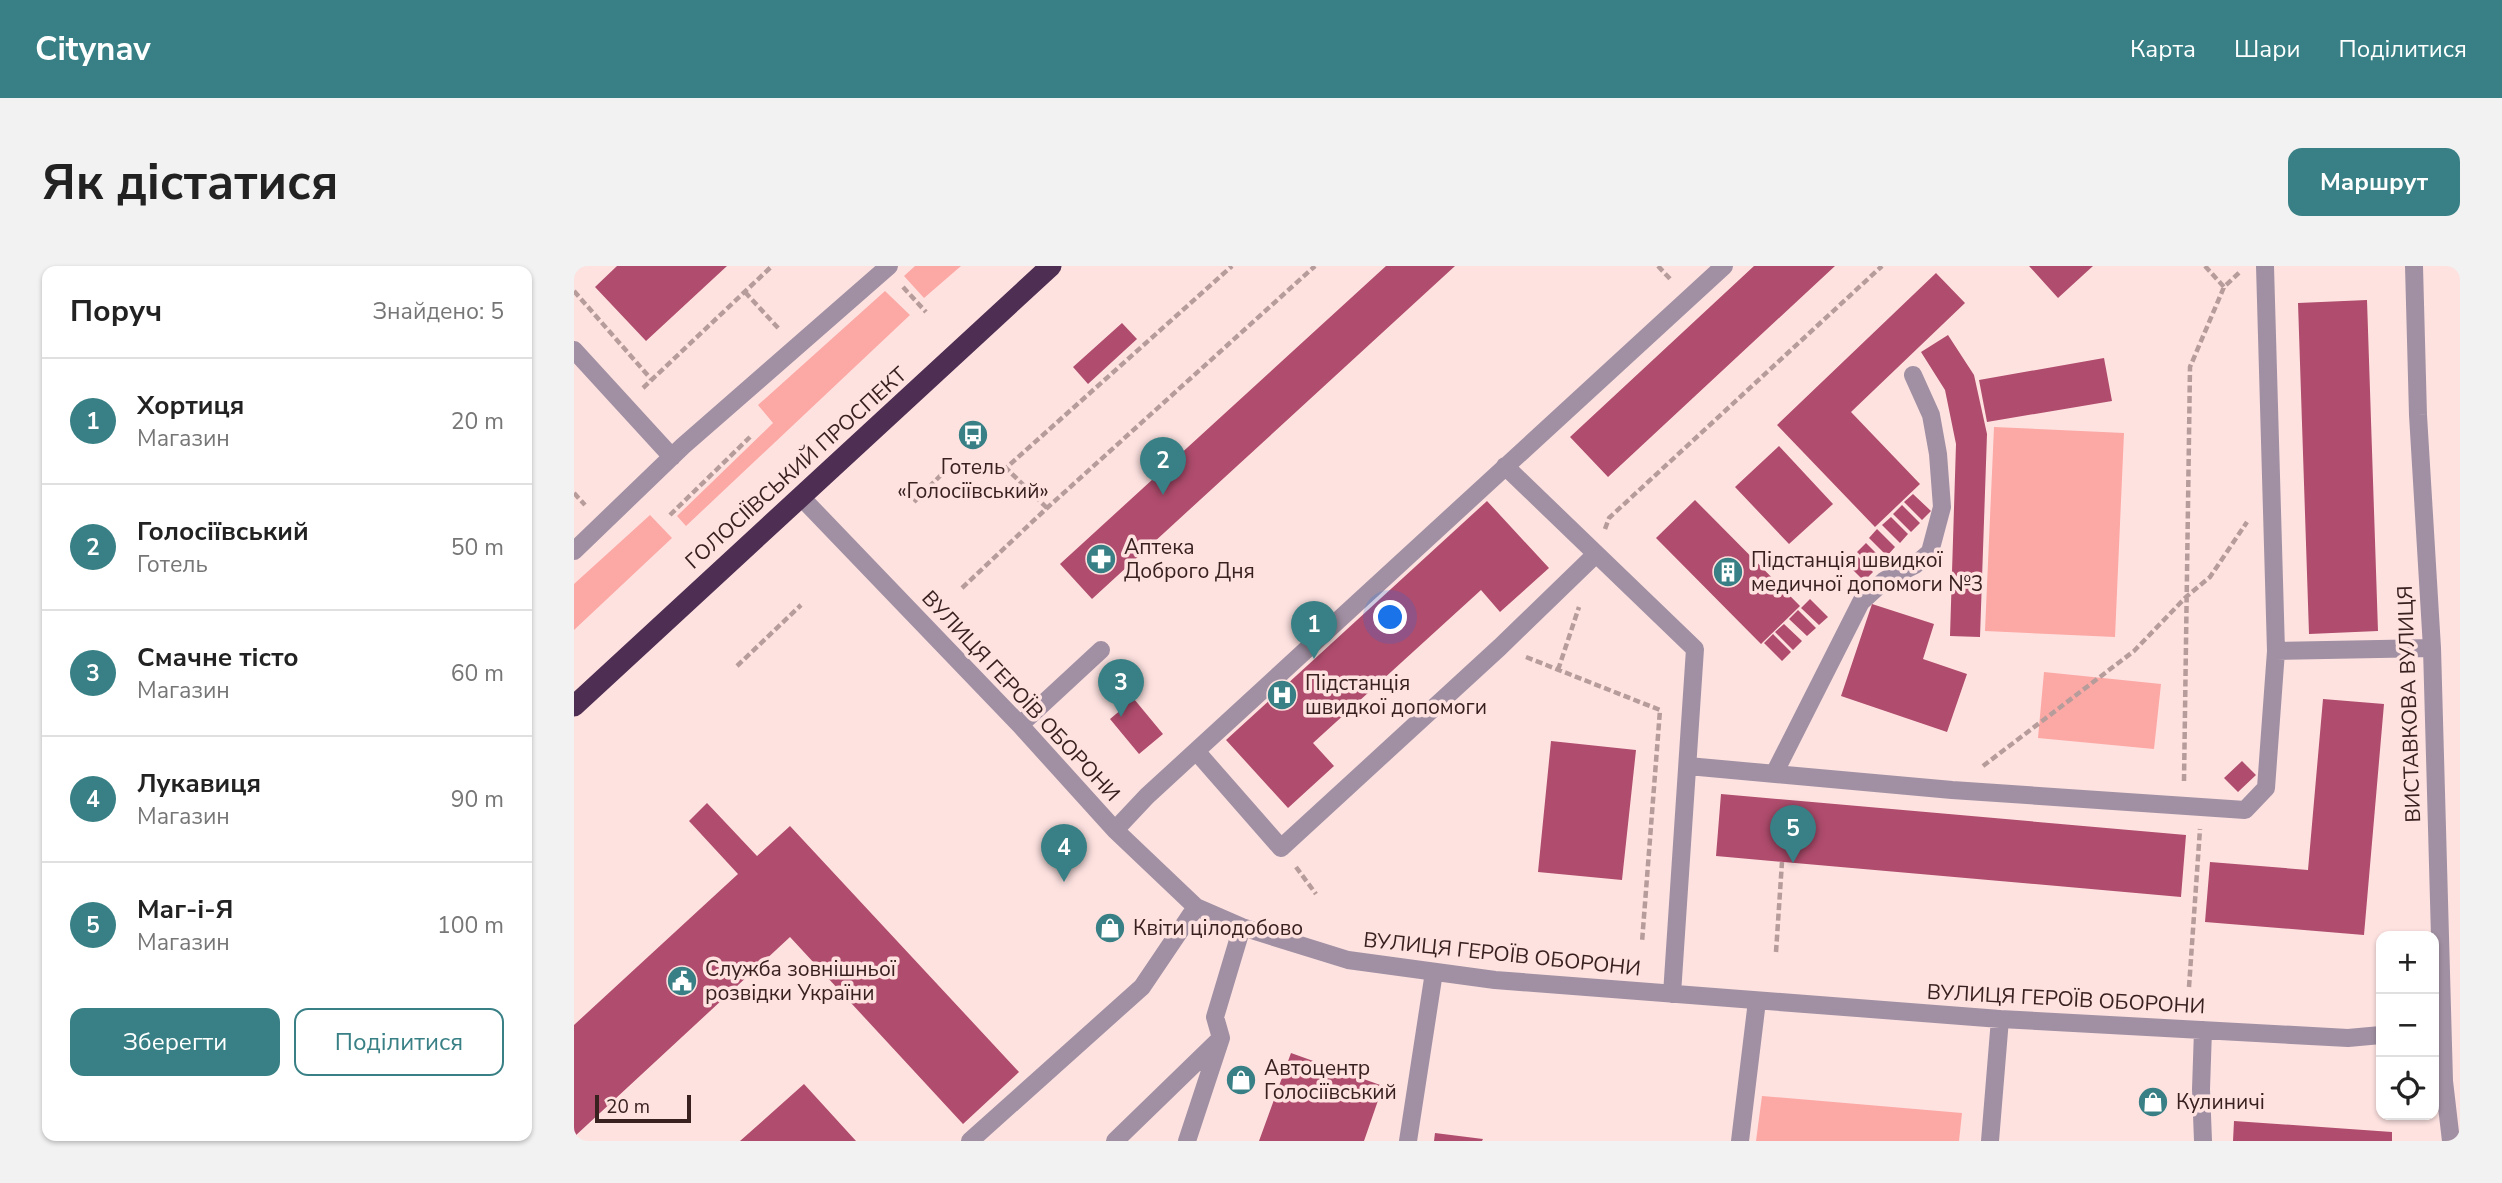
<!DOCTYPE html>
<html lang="uk">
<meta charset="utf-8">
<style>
body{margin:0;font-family:"Nunito Sans",sans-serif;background:#f2f2f2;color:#222}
.controls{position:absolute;right:21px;bottom:21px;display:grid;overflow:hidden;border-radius:14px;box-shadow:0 2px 5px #0004}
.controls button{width:63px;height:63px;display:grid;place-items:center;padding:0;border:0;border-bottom:2px solid #e0e0e0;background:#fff;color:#222;font:35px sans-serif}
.scale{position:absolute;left:21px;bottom:18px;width:96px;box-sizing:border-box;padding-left:7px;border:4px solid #392120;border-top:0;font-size:19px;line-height:24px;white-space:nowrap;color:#392120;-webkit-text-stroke:5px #fde2e0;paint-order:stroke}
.you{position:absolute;left:817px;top:352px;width:24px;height:24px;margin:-18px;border:5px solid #fff;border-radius:50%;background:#1a73e8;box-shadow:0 0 0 10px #1a73e833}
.badge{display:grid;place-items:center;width:46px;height:46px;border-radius:50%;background:#388085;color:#fff;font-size:23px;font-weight:700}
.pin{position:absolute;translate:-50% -58px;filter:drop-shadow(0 2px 4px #0008)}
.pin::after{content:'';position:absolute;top:37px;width:24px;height:21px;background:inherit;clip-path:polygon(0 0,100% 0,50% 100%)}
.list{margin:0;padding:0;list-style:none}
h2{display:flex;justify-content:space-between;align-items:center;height:91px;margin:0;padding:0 28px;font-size:30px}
h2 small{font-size:23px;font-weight:400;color:#767676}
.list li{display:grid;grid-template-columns:46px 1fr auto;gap:21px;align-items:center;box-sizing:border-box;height:126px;padding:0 28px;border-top:2px solid #e0e0e0}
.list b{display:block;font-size:26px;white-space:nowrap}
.list p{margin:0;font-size:23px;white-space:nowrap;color:#767676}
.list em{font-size:23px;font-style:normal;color:#767676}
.actions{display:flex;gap:14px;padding:21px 28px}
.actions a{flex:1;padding:16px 0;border:2px solid #388085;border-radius:14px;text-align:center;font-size:24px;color:#388085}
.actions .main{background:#388085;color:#fff}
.icon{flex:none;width:38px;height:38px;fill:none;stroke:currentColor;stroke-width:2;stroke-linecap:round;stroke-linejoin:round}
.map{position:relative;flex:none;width:1886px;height:875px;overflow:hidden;border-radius:14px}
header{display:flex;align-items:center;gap:42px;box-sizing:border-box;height:98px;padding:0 35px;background:#388085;color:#fff}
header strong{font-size:33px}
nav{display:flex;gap:38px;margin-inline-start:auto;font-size:24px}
.intro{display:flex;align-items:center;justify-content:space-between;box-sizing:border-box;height:168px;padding:0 42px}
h1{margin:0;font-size:49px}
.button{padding:18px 32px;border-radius:14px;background:#388085;color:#fff;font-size:24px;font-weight:700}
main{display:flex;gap:42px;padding:0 42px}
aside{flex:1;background:#fff;border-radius:14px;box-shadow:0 2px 5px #0004}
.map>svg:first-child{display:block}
.green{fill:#fca8a5}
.building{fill:#b04c6d}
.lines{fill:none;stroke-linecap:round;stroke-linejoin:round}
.path{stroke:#b69c9a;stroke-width:4.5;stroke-dasharray:7 3.5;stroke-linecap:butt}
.minor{stroke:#a190a3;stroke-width:18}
.highway{stroke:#4e2e53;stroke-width:21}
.labels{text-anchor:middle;stroke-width:7;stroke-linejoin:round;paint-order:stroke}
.poi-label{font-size:21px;fill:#392120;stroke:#fde2e0;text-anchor:start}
.street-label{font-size:21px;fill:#392120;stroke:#fde2e0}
</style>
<header>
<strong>Citynav</strong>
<nav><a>Карта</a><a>Шари</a><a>Поділитися</a></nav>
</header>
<div class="intro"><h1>Як дістатися</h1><a class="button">Маршрут</a></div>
<main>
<aside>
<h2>Поруч<small>Знайдено: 5</small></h2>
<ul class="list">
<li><span class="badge">1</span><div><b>Хортиця</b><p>Магазин</p></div><em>20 m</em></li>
<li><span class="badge">2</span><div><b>Голосіївський</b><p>Готель</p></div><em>50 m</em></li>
<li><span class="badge">3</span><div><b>Смачне тісто</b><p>Магазин</p></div><em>60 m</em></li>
<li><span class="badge">4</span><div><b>Лукавиця</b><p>Магазин</p></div><em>90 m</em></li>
<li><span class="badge">5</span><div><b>Маг-і-Я</b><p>Магазин</p></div><em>100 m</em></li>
</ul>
<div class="actions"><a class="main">Зберегти</a><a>Поділитися</a></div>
</aside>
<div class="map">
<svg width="1886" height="875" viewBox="0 0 1886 875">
<rect width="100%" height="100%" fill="#fde2e0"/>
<!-- green -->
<path class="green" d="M341 0H387L350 32 330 10Z
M311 25 336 49 112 260 103 250 199 157 184 139Z
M1420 161 1550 167 1541 371 1411 365Z
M76 249 98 272 0 364V318Z
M1470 406 1587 418 1580 483 1464 472Z
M1188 830 1388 847 1385 875H1182Z"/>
<!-- building -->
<path class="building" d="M43 0H153L72 75 21 21Z
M812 0H881L518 333 486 298Z
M1180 0H1261L1034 211 996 171Z
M1455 0H1519L1484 32Z
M1362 7 1391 37 1277 146 1346 218 1301 261 1203 159Z
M1793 34 1804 365 1735 368 1724 37Z
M548 57 563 73 514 118 499 101Z
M1374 69 1400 109 1413 168 1406 371 1376 370 1382 178 1371 124 1347 86Z
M1530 92 1538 135 1413 156 1405 114Z
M1205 180 1259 238 1215 278 1161 221Z
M1339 228 1357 245 1348 254 1330 236Z
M1121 234 1226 340 1187 378 1082 272Z
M913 235 975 302 926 346 907 324 739 477 760 500 714 542 652 474Z
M1328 239 1346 257 1337 266 1319 248Z
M1317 251 1334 268 1326 277 1308 259Z
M1303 263 1321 281 1313 290 1295 272Z
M1292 277 1310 295 1301 303 1283 286Z
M1281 288 1299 306 1290 315 1272 297Z
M1236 333 1254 351 1245 359 1227 342Z
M1298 338 1360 358 1349 393 1393 408 1373 466 1267 430Z
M1224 344 1242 362 1233 370 1215 353Z
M1210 358 1228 375 1219 384 1201 366Z
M1199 368 1217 386 1208 395 1190 377Z
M560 433 589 468 565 488 536 453Z
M1749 433 1810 438 1790 669 1631 656 1636 596 1734 604Z
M977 475 1062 484 1048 614 964 606Z
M1668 495 1682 509 1664 526 1650 512Z
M1147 528 1612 569 1607 631 1142 590Z
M133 537 183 590 216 560 445 806 389 858 216 671 0 871V759L164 608 115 555Z
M717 787 809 820 790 875H685Z
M230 818 282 875H166Z
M1660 855 1818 866V875H1659Z
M861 867 909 873 908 875H860Z"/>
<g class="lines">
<!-- path -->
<path class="path" d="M1084 0 1098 15
M1631 0 1650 21
M329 21 352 46
M0 25 77 113
M171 26 205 63
M69 122 198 0
M0 227 11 239
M340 236 374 202
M473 242 432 202 658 0
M96 249 176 171
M1031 263 1035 252 1308 0
M388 322 473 242 741 0
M952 391 1086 444 1068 676
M163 400 227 339
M984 404 1005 341
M1409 500 1560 385 1612 331 1636 311 1673 256
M1610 515 1616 101 1650 21 1667 5
M722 601 742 628
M1202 686 1208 596
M1615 721 1626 563"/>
<!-- minor -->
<path class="minor" d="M1840 0 1844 149 1858 382 1870 815 1877 875
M0 84 98 191
M931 200 1121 383 1098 728
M227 231 446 459 541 564 622 641 668 661 774 694 921 714 1426 753 1774 772 1807 769
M0 285 109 180 315 0
M1702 385 1858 382
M446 459 527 384
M622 485 707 582 926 381 1022 288
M1114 500 1378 524 1671 544 1692 522 1702 385 1691 0
M1200 508 1287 336 1311 314 1341 299 1356 286 1368 241 1364 188 1357 149 1339 109
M541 564 573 530 1150 0
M396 875 568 721 622 641
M541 875 644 775
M613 875 647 772 641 751 668 661
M834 875 860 706
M1166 875 1183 735
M1416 875 1426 753
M1629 875 1627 823 1629 764"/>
<!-- highway -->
<path class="highway" d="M0 440 477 0"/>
</g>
<!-- icons -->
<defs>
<g id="bus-disc" transform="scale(1.575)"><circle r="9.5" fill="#388085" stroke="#fde2e0"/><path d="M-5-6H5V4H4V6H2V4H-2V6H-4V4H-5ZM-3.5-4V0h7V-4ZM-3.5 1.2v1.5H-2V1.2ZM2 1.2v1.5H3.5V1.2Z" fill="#fff"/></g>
<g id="pharmacy-disc" transform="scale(1.575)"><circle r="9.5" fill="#388085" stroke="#fde2e0"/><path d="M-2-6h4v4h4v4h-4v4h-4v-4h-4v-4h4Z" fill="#fff"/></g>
<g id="building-disc" transform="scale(1.575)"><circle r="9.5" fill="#388085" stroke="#fde2e0"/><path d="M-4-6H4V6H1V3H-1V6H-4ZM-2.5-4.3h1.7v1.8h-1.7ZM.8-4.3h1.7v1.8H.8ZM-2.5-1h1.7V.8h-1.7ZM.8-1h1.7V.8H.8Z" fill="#fff"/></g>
<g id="hospital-disc" transform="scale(1.575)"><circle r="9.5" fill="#388085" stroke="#fde2e0"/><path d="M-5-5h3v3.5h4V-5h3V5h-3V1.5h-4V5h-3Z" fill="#fff"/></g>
<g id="shop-disc" transform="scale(1.575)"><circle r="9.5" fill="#388085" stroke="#fde2e0"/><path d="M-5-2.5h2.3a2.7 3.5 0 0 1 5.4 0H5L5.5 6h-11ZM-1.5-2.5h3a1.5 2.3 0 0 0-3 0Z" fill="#fff"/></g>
<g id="civic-disc" transform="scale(1.575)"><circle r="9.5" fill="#388085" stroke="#fde2e0"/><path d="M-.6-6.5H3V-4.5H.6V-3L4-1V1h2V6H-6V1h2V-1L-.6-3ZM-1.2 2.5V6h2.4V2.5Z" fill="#fff"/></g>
</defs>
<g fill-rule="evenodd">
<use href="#bus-disc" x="399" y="169"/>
<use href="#pharmacy-disc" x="527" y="293"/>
<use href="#building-disc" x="1154" y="306"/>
<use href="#hospital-disc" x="708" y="429"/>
<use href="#shop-disc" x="536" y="662"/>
<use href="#civic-disc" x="108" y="715"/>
<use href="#shop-disc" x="667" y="814"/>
<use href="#shop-disc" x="1579" y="836"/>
</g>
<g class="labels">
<!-- poi labels -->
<g class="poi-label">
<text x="399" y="208" text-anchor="middle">Готель<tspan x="399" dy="24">«Голосіївський»</tspan></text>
<text x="550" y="288">Аптека<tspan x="550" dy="24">Доброго Дня</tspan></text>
<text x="1177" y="301">Підстанція швидкої<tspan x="1177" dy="24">медичної допомоги №3</tspan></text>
<text x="731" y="424">Підстанція<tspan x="731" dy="24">швидкої допомоги</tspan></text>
<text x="559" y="669">Квіти цілодобово</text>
<text x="131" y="710">Служба зовнішньої<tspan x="131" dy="24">розвідки України</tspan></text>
<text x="690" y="809">Автоцентр<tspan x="690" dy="24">Голосіївський</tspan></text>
<text x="1602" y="843">Кулиничі</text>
</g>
<!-- street labels -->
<g class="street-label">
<text transform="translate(222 202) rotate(-42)" y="7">ГОЛОСІЇВСЬКИЙ ПРОСПЕКТ</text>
<text transform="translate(447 430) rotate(47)" y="7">ВУЛИЦЯ ГЕРОЇВ ОБОРОНИ</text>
<text transform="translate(1835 438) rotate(-92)" y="7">ВИСТАВКОВА ВУЛИЦЯ</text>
<text transform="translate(928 688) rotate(6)" y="7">ВУЛИЦЯ ГЕРОЇВ ОБОРОНИ</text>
<text transform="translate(1492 733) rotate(3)" y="7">ВУЛИЦЯ ГЕРОЇВ ОБОРОНИ</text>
</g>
</g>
</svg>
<div class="controls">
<button>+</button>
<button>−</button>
<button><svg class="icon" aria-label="locate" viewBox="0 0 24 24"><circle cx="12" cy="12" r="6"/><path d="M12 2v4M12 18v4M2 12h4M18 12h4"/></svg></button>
</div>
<div class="scale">20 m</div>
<div class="you"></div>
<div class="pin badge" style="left:740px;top:393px">1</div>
<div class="pin badge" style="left:589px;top:229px">2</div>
<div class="pin badge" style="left:547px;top:451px">3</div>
<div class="pin badge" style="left:490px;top:616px">4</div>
<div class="pin badge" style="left:1219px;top:597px">5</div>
</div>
</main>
